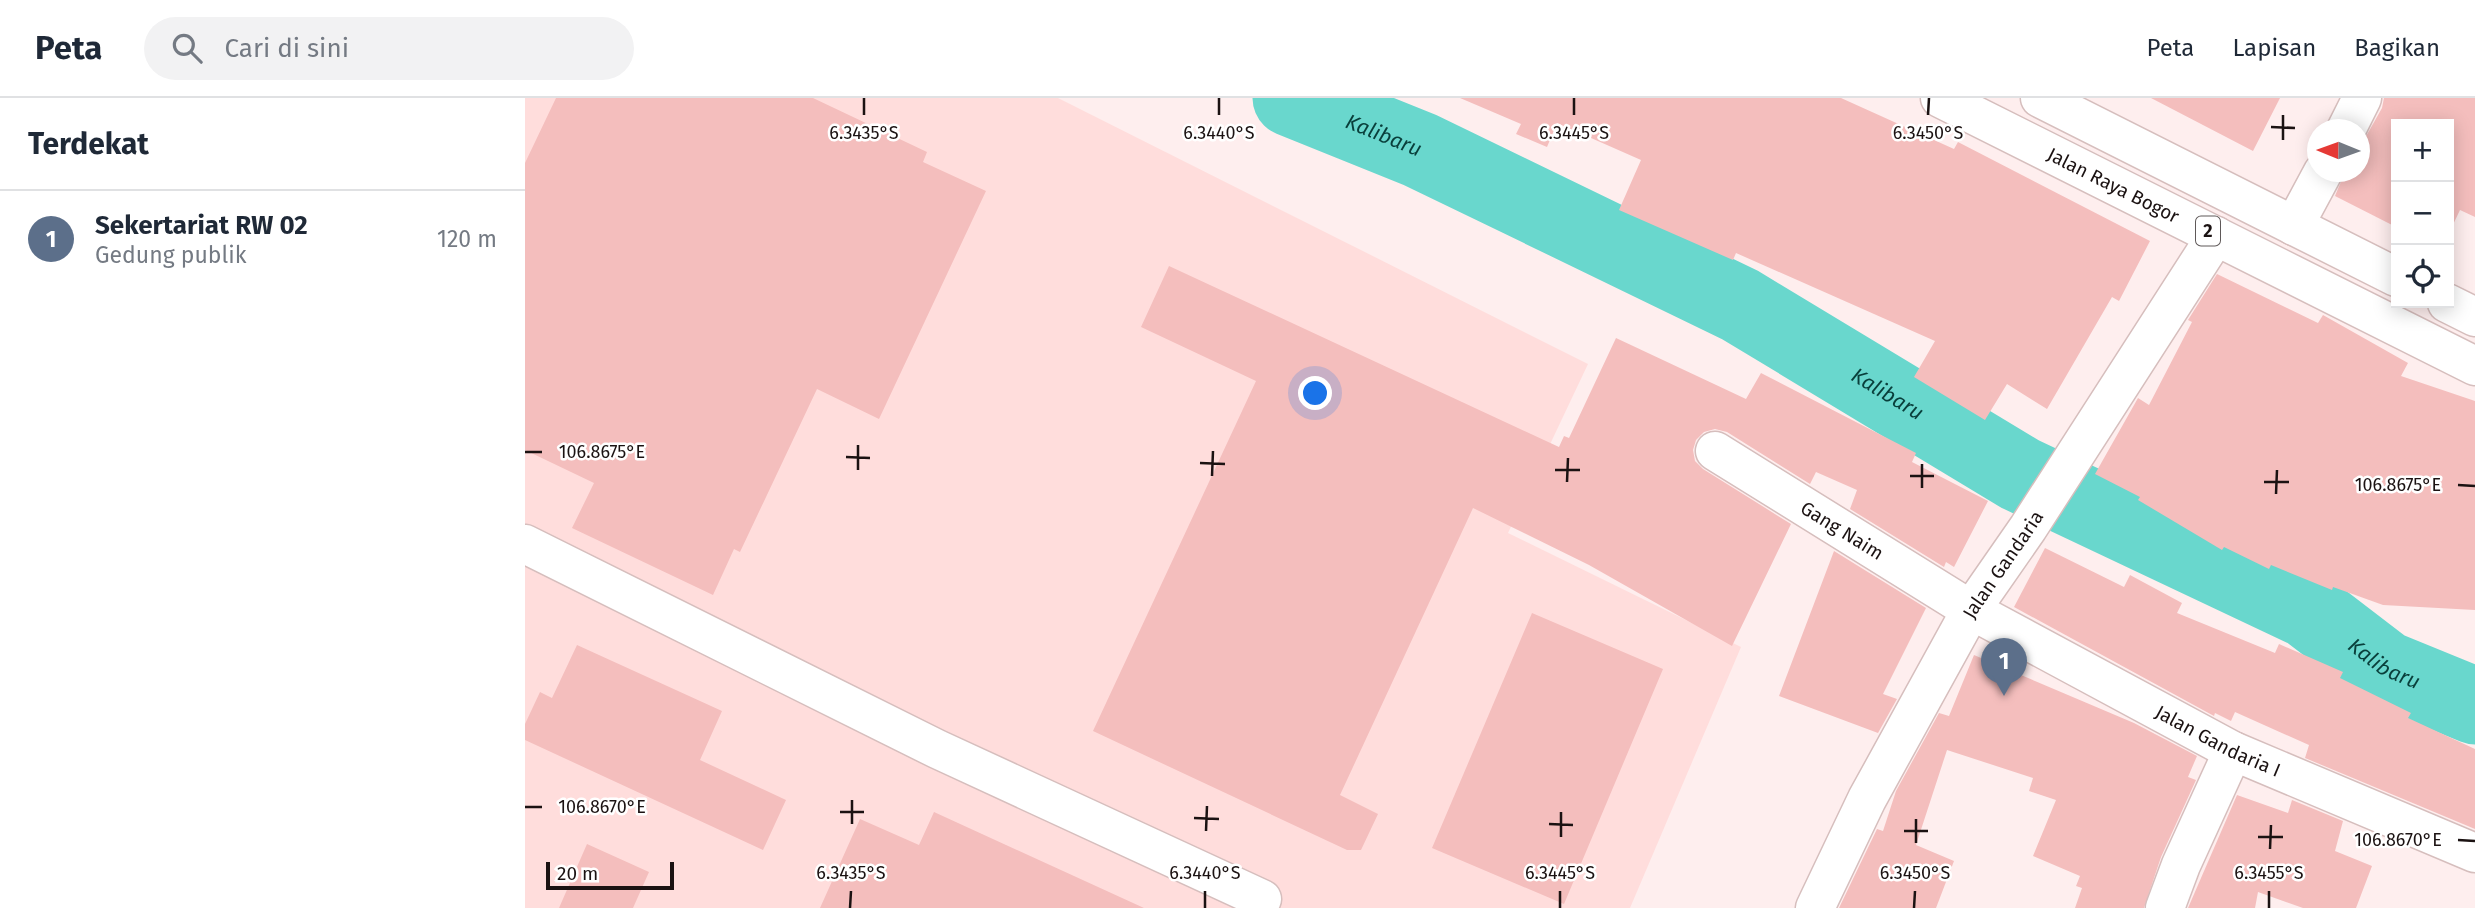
<!DOCTYPE html>
<html lang="id">
<meta charset="utf-8">
<style>
body{margin:0;font-family:"Fira Sans",sans-serif;background:#f2f2f3;color:#1f2937}
.controls{position:absolute;right:21px;top:21px;display:grid;overflow:hidden;border-radius:0px;box-shadow:0 4px 18px #0003}
.controls button{width:63px;height:63px;display:grid;place-items:center;padding:0;border:0;border-bottom:2px solid #e0e1e3;background:#fff;color:#1f2937;font:35px sans-serif}
.compass{position:absolute;left:1782px;top:21px;width:63px;height:63px;border-radius:50%;background:#fff;box-shadow:0 4px 18px #0003;rotate:271deg}
.scale{position:absolute;left:21px;bottom:18px;width:128px;box-sizing:border-box;padding-left:7px;border:4px solid #1b1212;border-top:0;font-size:19px;line-height:24px;white-space:nowrap;color:#1b1212;-webkit-text-stroke:5px #fff;paint-order:stroke}
.you{position:absolute;left:791px;top:296px;width:24px;height:24px;margin:-18px;border:5px solid #fff;border-radius:50%;background:#1a73e8;box-shadow:0 0 0 10px #1a73e833}
.badge{display:grid;place-items:center;width:46px;height:46px;border-radius:50%;background:#307872;color:#fff;font-size:23px;font-weight:700}
.pin{position:absolute;translate:-50% -58px;filter:drop-shadow(0 2px 4px #0008)}
.pin::after{content:'';position:absolute;top:37px;width:24px;height:21px;background:inherit;clip-path:polygon(0 0,100% 0,50% 100%)}
.list{margin:0;padding:0;list-style:none}
h2{display:flex;justify-content:space-between;align-items:center;height:91px;margin:0;padding:0 28px;font-size:30px}
h2 small{font-size:23px;font-weight:400;color:#747a83}
.list li{display:grid;grid-template-columns:46px 1fr auto;gap:21px;align-items:center;box-sizing:border-box;height:98px;padding:0 28px;border-top:2px solid #e0e1e3}
.list b{display:block;font-size:26px;white-space:nowrap}
.list p{margin:0;font-size:23px;white-space:nowrap;color:#747a83}
.list em{font-size:23px;font-style:normal;color:#747a83}
.icon{flex:none;width:38px;height:38px;fill:none;stroke:currentColor;stroke-width:2;stroke-linecap:round;stroke-linejoin:round}
.map{position:relative;flex:none;width:1950px;height:810px;overflow:hidden}
header{display:flex;align-items:center;gap:42px;box-sizing:border-box;height:98px;padding:0 35px;background:#fff;border-bottom:2px solid #e0e1e3}
header strong{font-size:33px}
nav{display:flex;gap:38px;margin-inline-start:auto;font-size:24px}
.search{width:490px;height:63px;background:#f2f2f3;display:flex;align-items:center;gap:18px;box-sizing:border-box;padding:0 24px;border-radius:38px;color:#747a83;font-size:26px}
main{display:flex}
aside{flex:1;background:#fff}
.map>svg:first-child{display:block}
.built{fill:#ffdddc}
.lines{fill:none;stroke-linecap:round;stroke-linejoin:round}
.river{stroke:#69d7cd;stroke-width:77}
.building{fill:#f4bebd}
.minor-casing{stroke:#d6bebd;stroke-width:41}
.highway-casing{stroke:#d6bebd;stroke-width:41}
.minor{stroke:#fff;stroke-width:38}
.highway{stroke:#fff;stroke-width:38}
.ticks{fill:none;stroke:#1b1212;stroke-width:2.5}
.labels{text-anchor:middle;stroke-width:5;stroke-linejoin:round;paint-order:stroke}
.shield{fill:#fff;stroke:#5f5959;stroke-width:2}
.shield-label{font-size:18px;font-weight:bold;fill:#1b1212}
.street-label{font-size:19px;fill:#1b1212;stroke:#fff}
.water-label{font-size:21px;font-style:italic;fill:#093f3b;stroke:#fff}
.ticks-label{font-size:18px;text-anchor:middle;fill:#1b1212;stroke:#fff;stroke-width:5;stroke-linejoin:round;paint-order:stroke}
</style>
<header>
<strong>Peta</strong>
<div class="search"><svg class="icon" aria-label="search" viewBox="0 0 24 24"><circle cx="10" cy="10" r="6"/><path d="M15 15l6 6"/></svg>Cari di sini</div>
<nav><a>Peta</a><a>Lapisan</a><a>Bagikan</a></nav>
</header>
<main>
<aside>
<h2>Terdekat<small></small></h2>
<ul class="list">
<li><span class="badge" style="background:#5c6f8a">1</span><div><b>Sekertariat RW 02</b><p>Gedung publik</p></div><em>120 m</em></li>
</ul>
</aside>
<div class="map">
<svg width="1950" height="810" viewBox="0 0 1950 810">
<rect width="100%" height="100%" fill="#feeeee"/>
<!-- built -->
<path class="built" d="M0 0H533L1063 266 983 435 1216 549 1105 810H0Z"/>
<g class="lines">
<!-- river -->
<path class="river" id="s1" d="M766 0 895 52 1215 207 1495 376 1783 512 1860 571 1950 608"/>
</g>
<!-- building -->
<path class="building" d="M31 0H288L402 54 398 64 461 93 354 321 292 291 215 454 209 451 188 497 47 430 69 385 0 352V65Z
M935 0H1316L1429 51 1433 44 1625 143 1594 203 1587 199 1522 311 1482 286 1460 322 1389 279 1410 243 1211 155 1208 162 1094 112 1116 62 1032 25 1022 49 991 36 996 26Z
M1626 0H1755L1728 53Z
M1859 0H1950V119L1935 112 1924 135V26H1871V129L1810 98 1820 74H1835V49L1857 10Z
M644 168 1034 349 1039 338 1044 340 1091 240 1221 301 1236 275 1391 355 1387 364 1463 403 1429 469 1421 464 1419 469 1325 411 1332 392 1291 374 1285 386 1202 334 1190 331 1179 334 1171 342 1168 352 1170 363 1178 371 1266 426 1207 548 1064 467 948 410 815 697 853 716 836 752H822L568 633 731 283 616 229Z
M1692 176 1793 225 1798 217 1883 265 1876 278 1950 303V512L1858 507 1808 489 1807 492 1746 467 1744 471 1699 449 1697 452 1613 402 1615 399 1570 376 1613 300 1624 307 1667 224 1663 222Z
M1520 450 1599 489 1605 477 1657 505 1652 515 1750 555 1754 546 1818 574 1815 580 1886 615 1883 620 1950 651V731L1780 660 1784 647 1710 614 1706 623 1690 615 1689 618 1489 509Z
M1309 453 1401 510 1358 596 1372 601 1353 635 1254 598Z
M1007 515 1138 571 1039 806 907 750Z
M52 547 197 613 175 662 261 702 238 752 0 642V626L15 594 27 600Z
M1449 557 1609 625 1672 658 1663 679 1671 682 1636 759 1619 810H1550L1557 790 1551 788 1555 778 1508 758 1531 702 1504 693 1508 680 1422 652 1391 747 1429 763 1411 810H1314L1352 731 1358 733 1371 693 1414 615 1424 618Z
M1712 697 1763 715 1767 702 1818 723 1810 753 1847 768 1831 810H1778L1733 794 1730 810H1663Z
M409 714 619 810H295L335 721 394 747Z
M62 746 124 774 108 810H34Z"/>
<g class="lines">
<!-- minor casing -->
<g class="minor-casing">
<g id="minor">
<path d="M1821 32 1837 0"/>
<path d="M1769 128 1798 74"/>
<path id="s2" d="M1190 353 1446 512 1708 653 1950 755"/>
<path d="M0 446 412 651 737 801"/>
<path id="s3" d="M1290 810 1342 701 1446 512 1503 430 1691 138"/>
<path d="M1640 810 1656 767 1708 653"/>
</g>
</g>
<!-- highway casing -->
<g class="highway-casing">
<g id="highway">
<path id="s4" d="M1415 0 1950 268"/>
<path d="M1515 0 1871 179"/>
<path d="M1922 205 1950 219"/>
</g>
</g>
<!-- minor -->
<use href="#minor" class="minor"/>
<!-- highway -->
<use href="#highway" class="highway"/>
</g>
<!-- ticks -->
<path class="ticks" d="M339 17V0M694 17V0M1049 17V0M1403 17 1404 0M1746 29 1770 30M1758 42V17M0 354H17M321 359 345 360M675 365 700 366M333 372V347M1030 372H1055M687 378 688 353M1385 378H1409M1042 384 1043 360M1739 384H1764M1933 387 1950 388M1397 390V366M1751 396 1752 372M0 709H17M315 714H339M669 720 694 721M327 726V702M1024 726 1048 727M681 733 682 708M1379 733H1403M1036 739V714M1733 739H1758M1933 742 1950 743M1391 745V721M1745 751 1746 727M325 810 326 793M680 810V793M1035 810V793M1389 810 1390 793M1744 810V793"/>
<g class="labels">
<!-- shield labels -->
<rect class="shield" x="1671" y="118.5" width="24" height="29" rx="5"/>
<g class="shield-label">
<text x="1683" y="139">2</text>
</g>
<!-- street labels -->
<g class="street-label">
<text dy="7" stroke="none"><textPath href="#s4" startOffset="194">Jalan Raya Bogor</textPath></text>
<text dy="7" stroke="none"><textPath href="#s2" startOffset="150">Gang Naim</textPath></text>
<text dy="7" stroke="none"><textPath href="#s3" startOffset="392">Jalan Gandaria</textPath></text>
<text dy="7" stroke="none"><textPath href="#s2" startOffset="581">Jalan Gandaria I</textPath></text>
</g>
<!-- water labels -->
<g class="water-label">
<text dy="7" stroke="none"><textPath href="#s1" startOffset="100">Kalibaru</textPath></text>
<text dy="7" stroke="none"><textPath href="#s1" startOffset="667">Kalibaru</textPath></text>
<text dy="7" stroke="none"><textPath href="#s1" startOffset="1234">Kalibaru</textPath></text>
</g>
</g>
<g class="ticks-label">
<text x="339" y="41">6.3435°S</text>
<text x="694" y="41">6.3440°S</text>
<text x="1049" y="41">6.3445°S</text>
<text x="1403" y="41">6.3450°S</text>
<text x="77" y="360">106.8675°E</text>
<text x="1873" y="393">106.8675°E</text>
<text x="77" y="715">106.8670°E</text>
<text x="1873" y="748">106.8670°E</text>
<text x="326" y="781">6.3435°S</text>
<text x="680" y="781">6.3440°S</text>
<text x="1035" y="781">6.3445°S</text>
<text x="1390" y="781">6.3450°S</text>
<text x="1744" y="781">6.3455°S</text>
</g>
</svg>
<div class="controls">
<button>+</button>
<button>−</button>
<button><svg class="icon" aria-label="locate" viewBox="0 0 24 24"><circle cx="12" cy="12" r="6"/><path d="M12 2v4M12 18v4M2 12h4M18 12h4"/></svg></button>
</div>
<svg class="compass" viewBox="-18 -18 36 36"><path d="M0-13l5 13h-10z" fill="#e53935"/><path d="M0 13l5-13h-10z" fill="#747a83"/></svg>
<div class="scale">20 m</div>
<div class="you"></div>
<div class="pin badge" style="left:1479px;top:598px;background:#5c6f8a">1</div>
</div>
</main>
